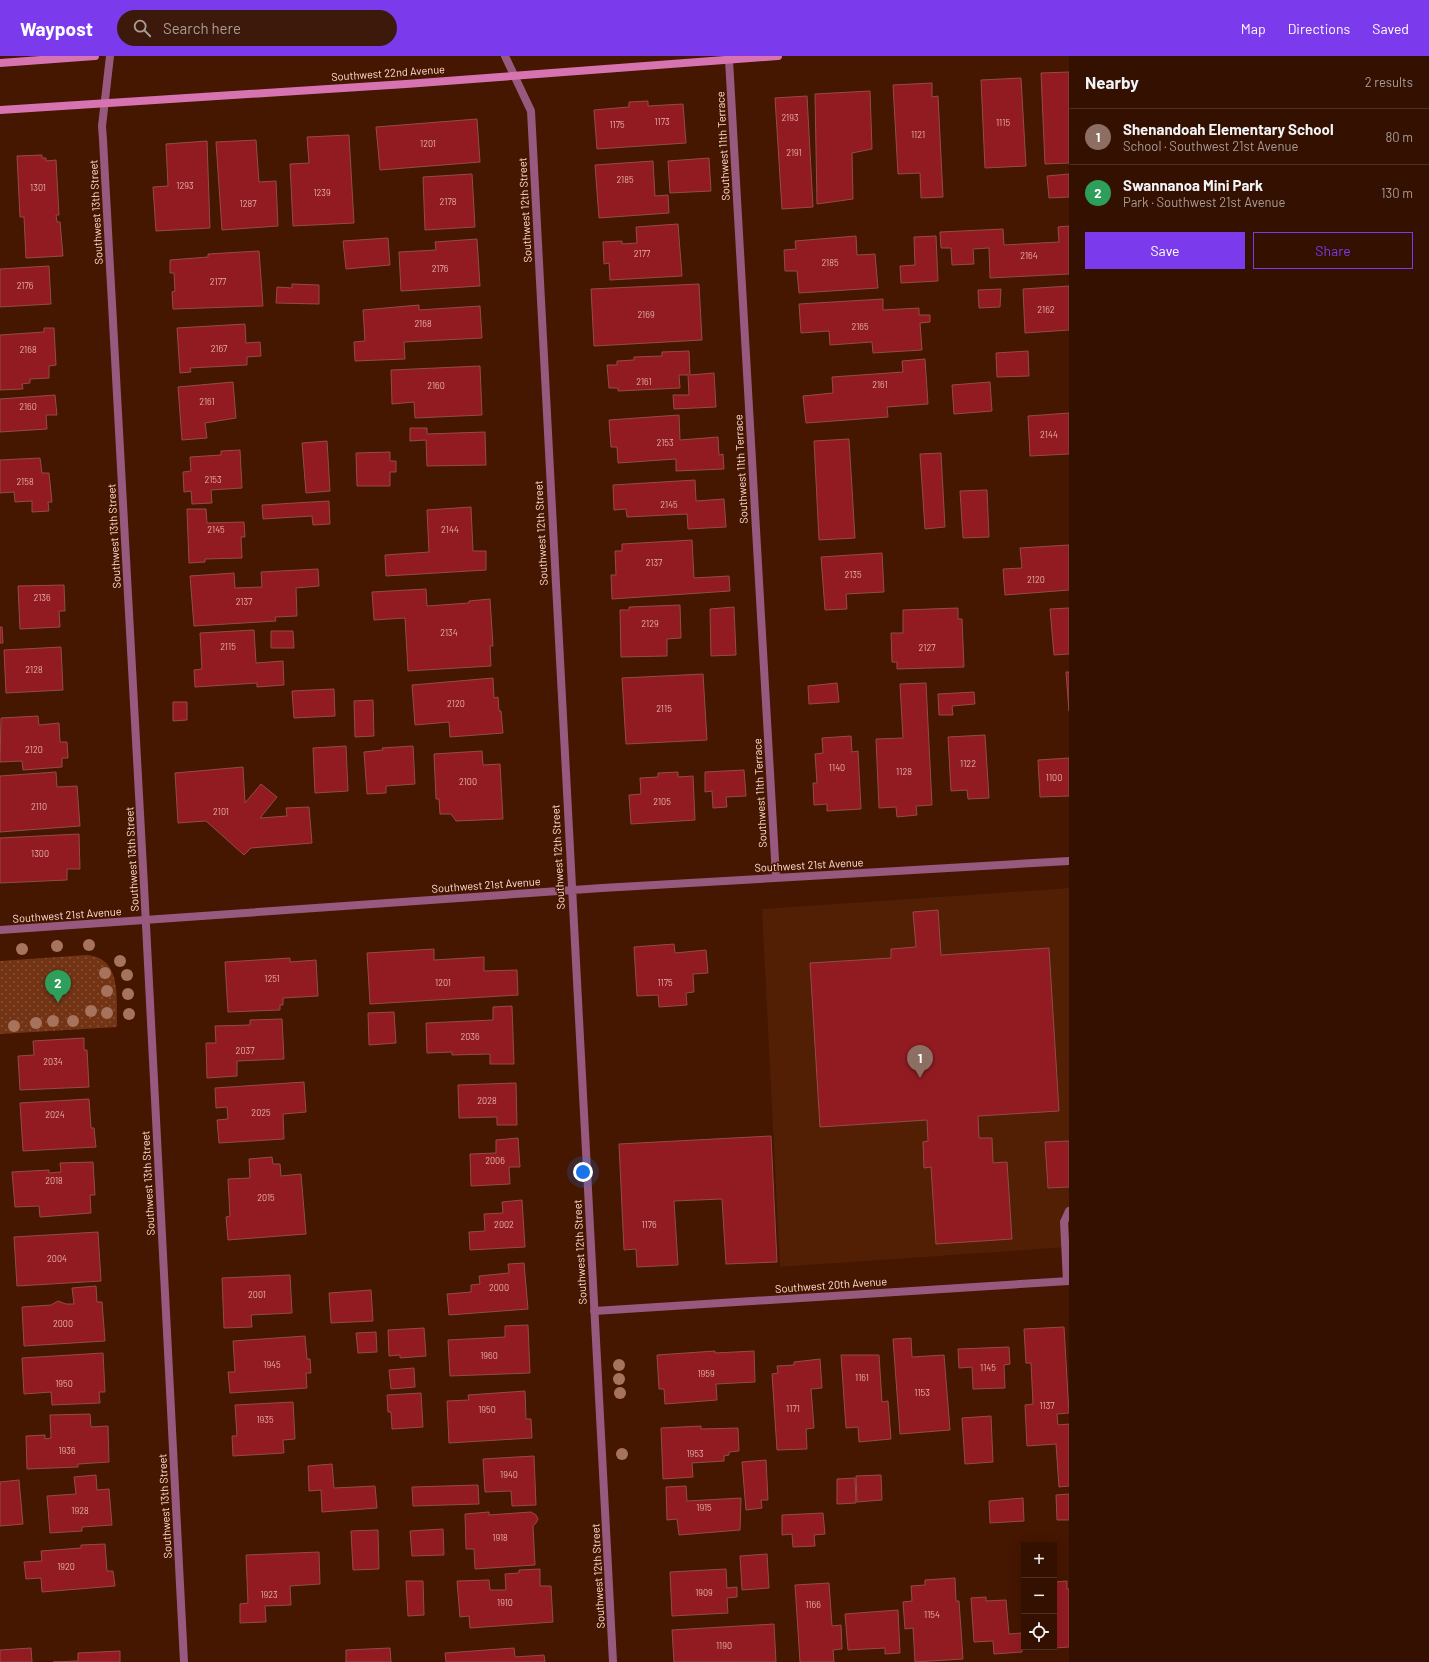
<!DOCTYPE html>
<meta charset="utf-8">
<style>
body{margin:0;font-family:Barlow,sans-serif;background:#3c190a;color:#f1f3f6}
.controls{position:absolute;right:12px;bottom:12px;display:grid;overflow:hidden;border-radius:0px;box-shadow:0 4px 16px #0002}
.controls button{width:36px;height:36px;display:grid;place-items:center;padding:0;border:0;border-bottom:1px solid #4e3022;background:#341000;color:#f1f3f6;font:20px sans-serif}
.you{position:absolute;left:583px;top:1116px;width:14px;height:14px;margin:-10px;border:3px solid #fff;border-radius:50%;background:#1a73e8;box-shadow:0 0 0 6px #1a73e833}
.badge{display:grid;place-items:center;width:26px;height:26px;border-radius:50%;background:#7c3aed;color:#fff;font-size:13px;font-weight:700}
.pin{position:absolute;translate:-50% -33px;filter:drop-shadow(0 1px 2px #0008)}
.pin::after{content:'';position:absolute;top:21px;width:14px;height:12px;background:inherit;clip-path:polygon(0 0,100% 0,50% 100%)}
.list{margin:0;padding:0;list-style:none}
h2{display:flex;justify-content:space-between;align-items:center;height:52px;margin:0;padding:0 16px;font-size:17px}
h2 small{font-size:13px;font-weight:400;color:#a99d99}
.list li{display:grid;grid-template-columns:26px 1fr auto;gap:12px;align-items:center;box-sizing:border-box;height:56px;padding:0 16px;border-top:1px solid #4e3022}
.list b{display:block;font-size:15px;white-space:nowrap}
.list p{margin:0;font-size:13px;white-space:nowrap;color:#a99d99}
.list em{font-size:13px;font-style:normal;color:#a99d99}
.actions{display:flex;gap:8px;padding:12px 16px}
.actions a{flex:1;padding:9px 0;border:1px solid #7c3aed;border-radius:0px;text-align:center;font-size:14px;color:#7c3aed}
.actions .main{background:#7c3aed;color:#fff}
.icon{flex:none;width:22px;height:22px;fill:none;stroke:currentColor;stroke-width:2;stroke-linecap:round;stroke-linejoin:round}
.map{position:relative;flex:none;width:1069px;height:1606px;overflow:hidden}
header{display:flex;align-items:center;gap:24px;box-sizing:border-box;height:56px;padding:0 20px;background:#7c3aed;color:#fff}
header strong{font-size:19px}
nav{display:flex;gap:22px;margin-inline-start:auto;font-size:14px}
.search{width:280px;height:36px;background:#3c190a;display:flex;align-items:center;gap:10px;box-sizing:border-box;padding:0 14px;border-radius:22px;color:#a99d99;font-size:15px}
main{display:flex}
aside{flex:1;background:#341000}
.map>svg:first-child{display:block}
.built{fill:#521e04}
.park{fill:url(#park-dots)}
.building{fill:#921b22;stroke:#944b48}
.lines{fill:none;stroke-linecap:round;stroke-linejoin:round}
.service{stroke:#98597f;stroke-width:8}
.minor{stroke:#98597f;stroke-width:8}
.secondary{stroke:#d773b0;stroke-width:8}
.tree{fill:#a7735c}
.labels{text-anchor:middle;stroke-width:3;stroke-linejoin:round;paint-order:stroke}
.number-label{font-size:9px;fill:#e4aea6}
.street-label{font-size:11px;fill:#ffdfd2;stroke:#451600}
</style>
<header>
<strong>Waypost</strong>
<div class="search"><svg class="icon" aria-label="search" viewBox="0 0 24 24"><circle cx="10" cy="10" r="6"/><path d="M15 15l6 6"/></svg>Search here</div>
<nav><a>Map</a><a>Directions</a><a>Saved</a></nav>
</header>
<main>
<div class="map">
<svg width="1069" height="1606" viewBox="0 0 1069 1606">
<defs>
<pattern id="park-dots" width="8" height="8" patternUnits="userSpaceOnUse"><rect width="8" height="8" fill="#733415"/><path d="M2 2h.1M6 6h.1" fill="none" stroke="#885136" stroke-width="1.8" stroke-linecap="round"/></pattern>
</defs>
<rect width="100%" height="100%" fill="#451600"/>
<!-- built -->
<path class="built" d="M1069 832V1191L780 1211 762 853Z"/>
<!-- park -->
<path class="park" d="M87 899C123 902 116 944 117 971L0 978V905Z"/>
<!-- building -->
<path class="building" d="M1069 16V107L1045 108 1041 17Z
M1021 22 1026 110 985 112 981 24Z
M932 27V41L938 40 943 141 921 142 920 117 898 118 893 29Z
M870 35 872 93 852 97 853 143 817 148 815 38Z
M807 40 813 151 782 153 775 42Z
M648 45V50L683 48 686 87 597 93 594 54 629 51V46Z
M477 63 480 106 380 114 376 71Z
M349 79 354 167 293 170 290 108 309 107 307 81Z
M256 84 259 126 276 125 278 170 222 174 216 86Z
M207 85 210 172 156 175 153 131 168 130 166 88Z
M42 99V102H46V105L56 104 59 159H56L57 166H60L63 200 26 202 24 161H20L17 100Z
M709 102 711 135 670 137 668 105Z
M653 105 655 140 668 139 669 157 599 162 595 109Z
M472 118 475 171 425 174 423 121Z
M1069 118V141L1049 142 1047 120Z
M678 168 682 220 610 224 609 207 604 208 603 186 622 185V188L637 187 636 171Z
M1069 170V218L990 222 989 192 973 193 974 208 952 209 951 192H941L940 176 1003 173 1004 189 1059 186 1058 171Z
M856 180 857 199 875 198 878 232 799 237 797 215H785L784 194 796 193 795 185Z
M936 180 938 225 901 227 900 210 915 209 914 181Z
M388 182 390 209 346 213 343 185Z
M477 183 480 230 401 235 399 196 436 194 435 186Z
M259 195 263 250 173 253 172 236 175 235 174 217H170V204L208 201V198Z
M49 210 51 248 0 251V213Z
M292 228 319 229V248L276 247 277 231 292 232Z
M699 228 702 284 594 290 591 233Z
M1069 230V274L1025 277 1023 233Z
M1001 233 1000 251 979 252 978 234Z
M883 243V254L919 252V259H930V266L920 267 922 294 873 297 872 286 830 289 829 275 801 277 799 248Z
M419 249V254L480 250 482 282 404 286 405 303 355 305 354 286 365 285 363 254Z
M245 268 246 287 260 286 261 300 247 301V309L190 312 191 316 180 317 177 272Z
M44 272H54L56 309 49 310V322L30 323V327L22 328 23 333 0 334V279L44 276Z
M689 295 690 319 714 317 716 351 674 353 673 339H689L688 319H679L680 332 618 335V332H609L607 309H617V305L634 304V301L662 300V296Z
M1028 295 1029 320 997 321 996 297Z
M925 303 928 348 887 351 888 361 806 367 803 340 833 337 832 321 903 316 902 305Z
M480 310 482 359 415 362 414 346 392 348 391 314Z
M233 326 236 362 205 367 207 382 182 384 178 331Z
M990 326 992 355 954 358 952 329Z
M55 339 57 359H46L47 373 0 376V343Z
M1069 357V398L1030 400 1028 360Z
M679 359 680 384 718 381 719 399 723 398 724 413 676 415V403L618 407 617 391H611L609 364Z
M410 372H427V378L485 376 486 409 427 410 426 384 410 385Z
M849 383 855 482 819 484 814 385Z
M327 385 330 435 306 437 302 387Z
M240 394 242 432 211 434 212 447 192 448 191 435 184 436 183 416 191 415 190 401 221 399V395Z
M390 396V405H396V416H390V430H357L356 397Z
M941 397 945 471 925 473 920 398Z
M40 402 42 417H49L52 446H48L49 455 32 456V445L15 446 14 436 0 437V404Z
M695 424 696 445 724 443 726 471 688 473 687 458 627 461 626 453 614 454 613 429Z
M987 434 989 481 963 482 960 435Z
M329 445 330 468 313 469 312 460 263 463 262 449Z
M471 451 473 495H486V514L386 520 385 499 429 496 427 454Z
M187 453H206L207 467 244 466 245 481H241L242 502 205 503V506L189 507Z
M692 484 694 522 729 520 730 535 612 543 611 519H616L615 495H622V488Z
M1069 489V534L1005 539 1003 513 1022 512 1020 492Z
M882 497 884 536 846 538 847 553 825 554 821 501Z
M318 513 319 530 296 532 297 560 275 561 276 565 194 570 190 520 234 517 235 532 262 531 261 516Z
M64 529 65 555H59L60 571 20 573 18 530Z
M426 533 427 550 469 547V545L490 543 493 590H490L491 610 408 615 405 562 374 564 372 536Z
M680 549 681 582 667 583V600L621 601 620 554H629V551Z
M734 551 736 599 711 600 710 553Z
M958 552V563H962L964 611 897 613V606H892L891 577H903V554Z
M1069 552V598L1054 599 1050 553Z
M0 571H2L3 587H0Z
M254 574 256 607 283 605 284 629 257 631V627L195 631 194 614 202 613 200 577Z
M271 575H293L294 592H271Z
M61 591 63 634 6 637 4 594Z
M1066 616H1069V655Z
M703 618 707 684 626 688 622 622Z
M493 622 494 642 498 641 499 655H501L503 677 450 681 449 666 415 669 412 629Z
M837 627 839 646 809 648 808 630Z
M926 627 932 749 916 750 917 759 897 761 896 751 879 752 876 683 903 682 900 628Z
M334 633 335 660 294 662 292 635Z
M974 636 975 648 952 650 953 659H939L938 638Z
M373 644 374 680 355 681 354 645Z
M173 646H187V664L173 665Z
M38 660 39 669 59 667 60 686H67L68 702H62V711L23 714 22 705 0 706 1 662Z
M985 679 989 742 968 743 967 734 951 735 948 681Z
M851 680 852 696 858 695 861 753 827 755V748L814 749 813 727H817L815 698 823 697 822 682Z
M346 690 348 735 315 737 313 692Z
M413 690 415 728 386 730V737L367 738 364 696 383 694 382 692Z
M482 695 483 709 500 708 503 763 456 765 451 758H440L439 743H436L434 698Z
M1069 702V740L1040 741 1038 704Z
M243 711 245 747 261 728 277 741 260 762 287 760 286 752 309 751 312 787 251 792 244 799 206 765 178 767 175 717Z
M744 714 746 740 726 741 727 751 713 752 712 735 705 736V716Z
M56 716 57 731 77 730 80 770 0 776V720Z
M678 716V721L693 720 695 764 631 768 629 739 641 738 640 722 658 721V717Z
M79 778 80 813H67V824L0 827V782Z
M938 854 941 899 1049 892 1059 1055 978 1060 979 1082H992L993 1107 1007 1106 1012 1183 936 1188 931 1111 924 1112 923 1086 928 1085 927 1064 820 1071 810 907 891 902V893L916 891 913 856Z
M674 888 675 897 706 894 708 917 693 918 694 936 686 937 687 949 659 951 658 939 637 940 634 891Z
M434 893V904L484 901V915L517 914 518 939 370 948 367 897Z
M290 902V906L316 904 318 940 283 942V949H280V954L228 956 225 906Z
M512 950 514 1008H490V998L452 999V996L427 997 426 967 493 964V951Z
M394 956 396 987 369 989 368 957Z
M282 963 284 1003 237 1005V1020L207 1022 206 987H216L215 970 250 969V964Z
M84 982V994H87L89 1031 20 1034 18 1000 34 999 33 985Z
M304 1026 306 1056 283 1058 284 1083 219 1087 217 1064 228 1063 227 1051 216 1052 215 1032Z
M516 1027 517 1069H497V1061L459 1062 458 1029Z
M89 1043 91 1072H94L96 1091 23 1095 20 1047Z
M771 1080 777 1206 726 1208 722 1143 674 1145 678 1209 637 1211 636 1193 624 1194 619 1088Z
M518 1082 520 1111H509L510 1128 471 1130 470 1098 496 1097V1084Z
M1069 1085V1131L1048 1132 1045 1086Z
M272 1101 273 1108H280L281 1120 301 1118 306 1178 228 1184 226 1161 230 1160 228 1123 250 1122 249 1103Z
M93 1106 95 1139H90L91 1157 40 1161 39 1150 15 1151 12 1116 49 1114V1117L61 1116 60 1107Z
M522 1144 525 1191 470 1194 469 1176 485 1175 484 1158 503 1157 502 1146Z
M98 1176 101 1225 17 1230 14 1181Z
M524 1207 528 1253 449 1259 447 1238 471 1236V1229L480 1228 479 1220 509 1217 508 1208Z
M290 1219 292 1257 251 1259 252 1271 224 1272 222 1222Z
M96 1230 97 1246H102L105 1285 24 1290 22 1251 51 1249 58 1245 66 1248H74L72 1232Z
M371 1234 373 1265 331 1267 329 1237Z
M528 1269 530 1317 450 1320 448 1284 505 1281V1270Z
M1064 1271 1069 1357 1057 1358 1058 1369 1069 1368V1430L1059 1431 1056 1388 1027 1390 1025 1349 1033 1348 1031 1307H1026L1024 1273Z
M424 1272 426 1300 400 1302V1299L389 1300 388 1274Z
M376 1276 377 1296 358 1297 356 1277Z
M305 1280 307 1303H310L311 1317H306L307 1332 230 1337 228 1316H235L233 1285Z
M911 1282 912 1301 944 1299 950 1374 900 1378 893 1283Z
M1009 1291 1010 1308 1004 1309 1005 1332 973 1333 972 1311 959 1312 958 1293Z
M715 1295V1297L754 1295 755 1326 716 1328 717 1344 665 1348 664 1333H659L657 1299Z
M103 1297 105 1336H99L100 1347 52 1349 51 1336 24 1338 22 1302Z
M841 1299H879L882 1346 888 1345 891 1383 859 1386 858 1371 846 1372Z
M820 1303 822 1332 811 1333 814 1372 806 1373 807 1393 777 1394 772 1318 778 1317 777 1310 794 1309V1306Z
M414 1312 415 1331 391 1333 389 1314Z
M525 1335 526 1363H531L532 1382 449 1387 447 1345 469 1344 468 1339Z
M421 1337 423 1371 392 1373 391 1356H388L387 1339Z
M293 1346 295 1383 283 1384 284 1397 233 1400 232 1380H237L235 1349Z
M90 1358 91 1371 108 1370 109 1406 78 1408V1411L27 1413 26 1380 45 1379V1383L51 1382 50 1359Z
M991 1360 993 1406 965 1408 962 1362Z
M701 1370V1373L738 1372 739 1395 729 1396V1399L724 1400V1405L692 1407 693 1421 663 1423 661 1372Z
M534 1400 536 1449 512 1450 511 1435 485 1436 483 1403Z
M766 1404 768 1444H761L762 1452 746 1454 742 1406Z
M332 1408 334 1432 375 1430 377 1452 322 1456 321 1434 309 1435 308 1410Z
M96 1419 97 1434 109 1433 112 1469 82 1471V1475L50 1477 47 1440 76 1438 74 1421Z
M881 1419 882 1444 857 1446 856 1420Z
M855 1422 856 1447 837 1448V1423Z
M19 1424 23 1468 0 1470V1426Z
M478 1429 479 1448 413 1450 412 1431Z
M686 1430 687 1445 741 1442 740 1474 679 1479 677 1463 667 1464 666 1431Z
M1069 1438V1464H1057L1056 1439Z
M1023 1442 1024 1465 990 1467 989 1445Z
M489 1456V1459L531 1456 536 1459 538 1463 536 1467 533 1470 535 1509 475 1513 474 1493H466L465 1458Z
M823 1457 825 1478 814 1479 815 1490 793 1491 792 1478 782 1479V1459Z
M443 1473 444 1499 412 1500 410 1475Z
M378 1474 379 1513 353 1514 351 1475Z
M105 1488 107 1515H113L115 1530 42 1536 41 1522 26 1523 24 1506 42 1505 41 1495 81 1492V1489Z
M319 1496 320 1528 290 1530 291 1549 265 1550 266 1566 240 1567V1548L248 1547 246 1499Z
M767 1498 769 1532 742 1534 740 1500Z
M540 1513V1530H551L553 1566 470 1572 469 1560 460 1561 457 1525 489 1524 490 1534H506L505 1518 519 1517V1514Z
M726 1513 727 1532 737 1531V1541L727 1542 728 1557 672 1560 670 1516Z
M955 1522 956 1545H959L963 1603 915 1606 913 1572 905 1573 903 1546 912 1545 911 1530 925 1529V1524Z
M406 1525H423L424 1559 408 1560Z
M1067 1525V1533H1069V1591L1042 1593V1591H1054V1526Z
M829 1527 832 1570 841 1569 842 1593 833 1594 834 1606H800L795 1529Z
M986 1541V1545L1006 1544 1009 1578 1021 1577 1022 1596 994 1598 993 1585 974 1586 971 1542Z
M898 1554 900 1597 885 1598V1592L848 1594 845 1558Z
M774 1568 776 1606H674L672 1574Z
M31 1592 32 1606H0V1594Z
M390 1592 391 1606H346V1594Z
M514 1592 515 1601 544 1599 545 1606H446L445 1597Z
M120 1595V1606H53L78 1605V1597Z"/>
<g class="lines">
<!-- service -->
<path class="service" d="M1067 1225 1064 1166 1069 1155"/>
<!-- minor -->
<path class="minor" d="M110 0 102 70 103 84 144 830 184 1606
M505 0 531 55C557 572 585 1089 613 1606
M729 4 776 821
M0 874 602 832 1069 805
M594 1255 1069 1225"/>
<!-- secondary -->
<path class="secondary" d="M0 7 95 0
M0 54 406 28 778 0"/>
</g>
<!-- trees -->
<g class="tree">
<circle cx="89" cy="889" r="6"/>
<circle cx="57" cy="890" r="6"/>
<circle cx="22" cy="893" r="6"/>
<circle cx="120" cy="905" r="6"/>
<circle cx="105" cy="917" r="6"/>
<circle cx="127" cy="919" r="6"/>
<circle cx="107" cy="935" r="6"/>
<circle cx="128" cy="938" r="6"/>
<circle cx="91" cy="955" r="6"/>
<circle cx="107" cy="957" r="6"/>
<circle cx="129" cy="958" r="6"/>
<circle cx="53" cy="965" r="6"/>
<circle cx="73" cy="965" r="6"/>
<circle cx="36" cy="967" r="6"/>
<circle cx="14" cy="970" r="6"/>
<circle cx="619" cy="1309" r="6"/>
<circle cx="619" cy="1323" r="6"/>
<circle cx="620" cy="1337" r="6"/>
<circle cx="622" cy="1398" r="6"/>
</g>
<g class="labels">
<!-- number labels -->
<g class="number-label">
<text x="790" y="65">2193</text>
<text x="662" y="69">1173</text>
<text x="1003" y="70">1115</text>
<text x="617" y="72">1175</text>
<text x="918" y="82">1121</text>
<text x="428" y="91">1201</text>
<text x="794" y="100">2191</text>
<text x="625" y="127">2185</text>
<text x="185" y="133">1293</text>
<text x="38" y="135">1301</text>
<text x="322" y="140">1239</text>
<text x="448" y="149">2178</text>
<text x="248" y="151">1287</text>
<text x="642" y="201">2177</text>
<text x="1029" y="203">2164</text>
<text x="830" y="210">2185</text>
<text x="440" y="216">2176</text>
<text x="218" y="229">2177</text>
<text x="25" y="233">2176</text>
<text x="1046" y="257">2162</text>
<text x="646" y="262">2169</text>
<text x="423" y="271">2168</text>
<text x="860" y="274">2165</text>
<text x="219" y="296">2167</text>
<text x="28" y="297">2168</text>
<text x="644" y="329">2161</text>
<text x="880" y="332">2161</text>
<text x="436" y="333">2160</text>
<text x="207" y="349">2161</text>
<text x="28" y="354">2160</text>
<text x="1049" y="382">2144</text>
<text x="665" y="390">2153</text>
<text x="213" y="427">2153</text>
<text x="25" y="429">2158</text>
<text x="669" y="452">2145</text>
<text x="216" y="477">2145</text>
<text x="450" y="477">2144</text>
<text x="654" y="510">2137</text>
<text x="853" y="522">2135</text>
<text x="1036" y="527">2120</text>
<text x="42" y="545">2136</text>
<text x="244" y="549">2137</text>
<text x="650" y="571">2129</text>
<text x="449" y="580">2134</text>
<text x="228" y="594">2115</text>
<text x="927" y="595">2127</text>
<text x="34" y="617">2128</text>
<text x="456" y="651">2120</text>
<text x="664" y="656">2115</text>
<text x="34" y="697">2120</text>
<text x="968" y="711">1122</text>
<text x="837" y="715">1140</text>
<text x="904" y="719">1128</text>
<text x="1054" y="725">1100</text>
<text x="468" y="729">2100</text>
<text x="662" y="749">2105</text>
<text x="39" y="754">2110</text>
<text x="221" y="759">2101</text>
<text x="40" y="801">1300</text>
<text x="272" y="926">1251</text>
<text x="443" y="930">1201</text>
<text x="665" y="930">1175</text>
<text x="470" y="984">2036</text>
<text x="245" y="998">2037</text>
<text x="53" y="1009">2034</text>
<text x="487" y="1048">2028</text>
<text x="261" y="1060">2025</text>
<text x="55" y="1062">2024</text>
<text x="495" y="1108">2006</text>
<text x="54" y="1128">2018</text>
<text x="266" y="1145">2015</text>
<text x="504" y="1172">2002</text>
<text x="649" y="1172">1176</text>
<text x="57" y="1206">2004</text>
<text x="499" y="1235">2000</text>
<text x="257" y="1242">2001</text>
<text x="63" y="1271">2000</text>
<text x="489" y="1303">1960</text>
<text x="272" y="1312">1945</text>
<text x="988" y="1315">1145</text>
<text x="706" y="1321">1959</text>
<text x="862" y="1325">1161</text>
<text x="64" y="1331">1950</text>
<text x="922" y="1340">1153</text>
<text x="1047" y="1353">1137</text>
<text x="793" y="1356">1171</text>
<text x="487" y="1357">1950</text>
<text x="265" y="1367">1935</text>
<text x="67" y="1398">1936</text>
<text x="695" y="1401">1953</text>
<text x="509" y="1422">1940</text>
<text x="704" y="1455">1915</text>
<text x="80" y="1458">1928</text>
<text x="500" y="1485">1918</text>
<text x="66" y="1514">1920</text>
<text x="704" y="1540">1909</text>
<text x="269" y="1542">1923</text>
<text x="505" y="1550">1910</text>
<text x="813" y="1552">1166</text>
<text x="932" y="1562">1154</text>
<text x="724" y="1593">1190</text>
</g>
<!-- street labels -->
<g class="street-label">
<text transform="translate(388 17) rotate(-4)" y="4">Southwest 22nd Avenue</text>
<text transform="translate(723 90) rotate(-93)" y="4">Southwest 11th Terrace</text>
<text transform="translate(525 154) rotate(-93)" y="4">Southwest 12th Street</text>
<text transform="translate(96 156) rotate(-93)" y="4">Southwest 13th Street</text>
<text transform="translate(741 413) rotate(-93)" y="4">Southwest 11th Terrace</text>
<text transform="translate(541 477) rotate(-93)" y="4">Southwest 12th Street</text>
<text transform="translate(114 480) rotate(-93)" y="4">Southwest 13th Street</text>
<text transform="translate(760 737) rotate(-93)" y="4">Southwest 11th Terrace</text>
<text transform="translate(558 801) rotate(-93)" y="4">Southwest 12th Street</text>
<text transform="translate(132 803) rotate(-93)" y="4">Southwest 13th Street</text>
<text transform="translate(809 809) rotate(-3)" y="4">Southwest 21st Avenue</text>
<text transform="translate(486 829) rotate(-4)" y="4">Southwest 21st Avenue</text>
<text transform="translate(67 859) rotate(-4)" y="4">Southwest 21st Avenue</text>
<text transform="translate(148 1127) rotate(-93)" y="4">Southwest 13th Street</text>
<text transform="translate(580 1196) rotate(-93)" y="4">Southwest 12th Street</text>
<text transform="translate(831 1229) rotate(-4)" y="4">Southwest 20th Avenue</text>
<text transform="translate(165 1450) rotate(-93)" y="4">Southwest 13th Street</text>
<text transform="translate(598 1520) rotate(-93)" y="4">Southwest 12th Street</text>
</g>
</g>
</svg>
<div class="controls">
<button>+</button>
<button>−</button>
<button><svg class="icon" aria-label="locate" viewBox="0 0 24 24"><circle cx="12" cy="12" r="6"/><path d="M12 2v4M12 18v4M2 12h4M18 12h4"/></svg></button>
</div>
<div class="you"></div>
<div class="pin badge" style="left:920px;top:1022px;background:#8d6e63">1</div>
<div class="pin badge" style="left:58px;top:947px;background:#2e9e5b">2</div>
</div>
<aside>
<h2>Nearby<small>2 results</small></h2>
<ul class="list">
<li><span class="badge" style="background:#8d6e63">1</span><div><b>Shenandoah Elementary School</b><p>School · Southwest 21st Avenue</p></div><em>80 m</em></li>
<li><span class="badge" style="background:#2e9e5b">2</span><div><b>Swannanoa Mini Park</b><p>Park · Southwest 21st Avenue</p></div><em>130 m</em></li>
</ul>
<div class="actions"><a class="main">Save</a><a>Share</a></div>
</aside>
</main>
